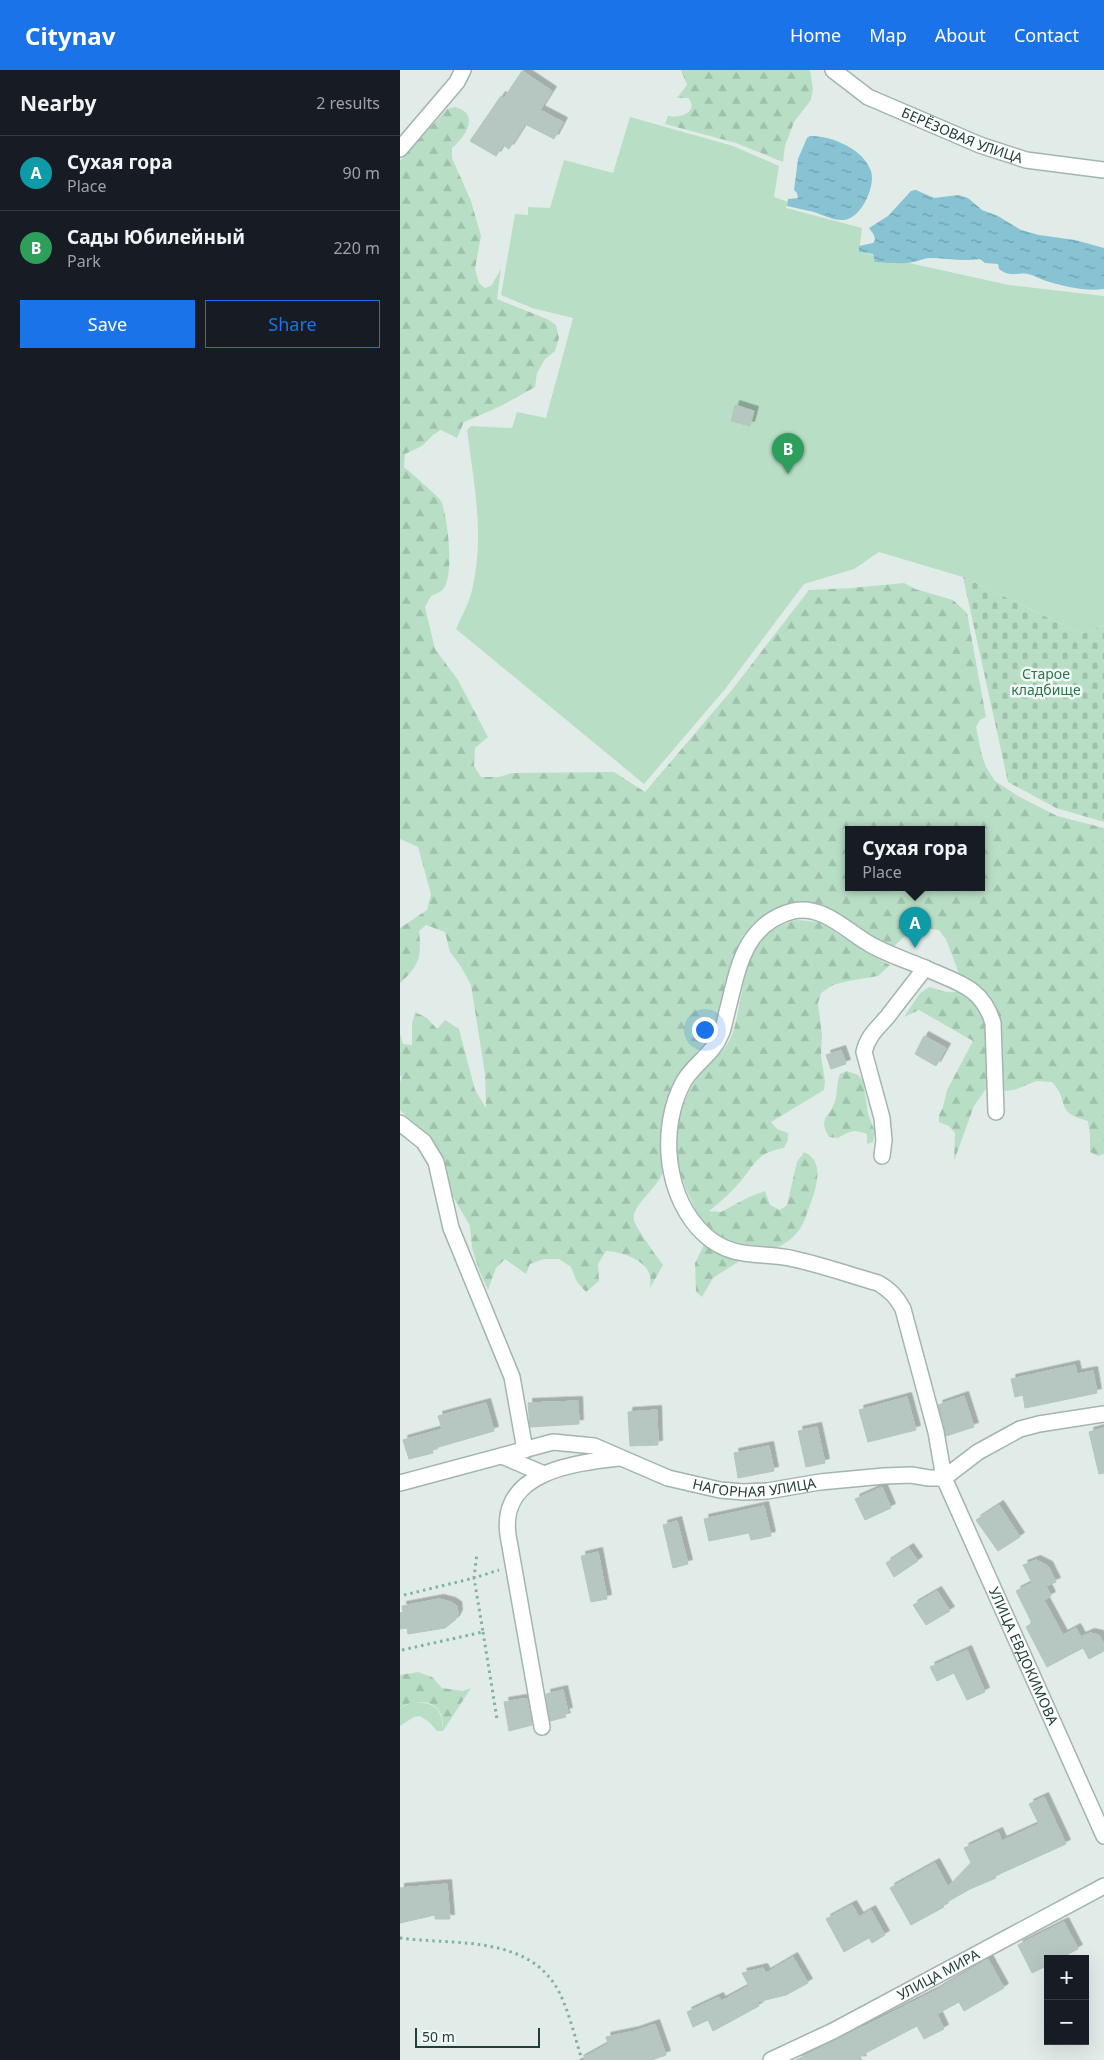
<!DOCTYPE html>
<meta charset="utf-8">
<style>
body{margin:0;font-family:"Noto Sans",sans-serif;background:#242831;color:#f1f3f6}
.controls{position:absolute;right:15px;bottom:15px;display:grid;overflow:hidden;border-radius:0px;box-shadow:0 5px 20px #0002}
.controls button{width:45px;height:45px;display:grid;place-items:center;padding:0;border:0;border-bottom:1px solid #363941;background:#171b24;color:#f1f3f6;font:25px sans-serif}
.scale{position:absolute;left:15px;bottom:12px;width:125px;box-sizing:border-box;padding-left:5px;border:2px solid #213e38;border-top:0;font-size:14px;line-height:18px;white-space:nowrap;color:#213e38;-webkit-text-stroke:4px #f2f9f6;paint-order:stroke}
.you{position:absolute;left:304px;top:959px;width:18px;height:18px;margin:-12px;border:4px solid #fff;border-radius:50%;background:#1a73e8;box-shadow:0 0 0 8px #1a73e833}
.badge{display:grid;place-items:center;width:32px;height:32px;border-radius:50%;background:#1a73e8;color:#fff;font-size:16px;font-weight:700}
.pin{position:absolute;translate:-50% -41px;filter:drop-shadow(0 1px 2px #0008)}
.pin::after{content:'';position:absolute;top:26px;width:18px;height:15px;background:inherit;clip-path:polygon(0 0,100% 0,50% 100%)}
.popup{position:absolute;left:445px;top:756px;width:140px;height:65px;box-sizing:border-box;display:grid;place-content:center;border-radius:0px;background:#171b24;filter:drop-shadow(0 1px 4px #0005);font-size:16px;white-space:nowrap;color:#9ea1a6}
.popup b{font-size:19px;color:#f1f3f6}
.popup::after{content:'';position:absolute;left:50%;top:100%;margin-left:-10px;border:10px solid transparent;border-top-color:#171b24}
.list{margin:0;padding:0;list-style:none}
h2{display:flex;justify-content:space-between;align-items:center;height:65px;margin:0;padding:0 20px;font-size:21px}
h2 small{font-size:16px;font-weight:400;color:#9ea1a6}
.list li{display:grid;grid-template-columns:32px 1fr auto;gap:15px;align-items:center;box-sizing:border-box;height:75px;padding:0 20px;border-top:1px solid #363941}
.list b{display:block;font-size:19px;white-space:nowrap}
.list p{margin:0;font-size:16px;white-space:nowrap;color:#9ea1a6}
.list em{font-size:16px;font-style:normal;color:#9ea1a6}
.actions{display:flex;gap:10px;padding:15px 20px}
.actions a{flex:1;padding:11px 0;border:1px solid #1a73e8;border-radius:0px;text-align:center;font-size:18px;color:#1a73e8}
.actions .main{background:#1a73e8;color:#fff}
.map{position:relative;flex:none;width:704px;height:1990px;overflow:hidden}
header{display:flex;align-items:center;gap:30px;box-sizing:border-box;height:70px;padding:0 25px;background:#1a73e8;color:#fff}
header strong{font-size:24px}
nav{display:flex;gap:28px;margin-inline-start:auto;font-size:18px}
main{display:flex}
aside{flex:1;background:#171b24}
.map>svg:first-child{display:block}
.green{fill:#b9dec6}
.forest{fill:url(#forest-firs);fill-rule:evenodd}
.cemetery{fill:url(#cemetery-stones)}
.water{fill:url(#water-ripples)}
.building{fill:#b6c7c1;stroke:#b3c6bf;filter:url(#shadow)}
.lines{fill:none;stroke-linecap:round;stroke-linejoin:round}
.minor-casing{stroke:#a4b4b0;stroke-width:18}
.path{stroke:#80b1a5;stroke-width:3;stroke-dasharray:2.5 4;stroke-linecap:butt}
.minor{stroke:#fff;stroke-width:15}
.labels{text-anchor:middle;stroke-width:5;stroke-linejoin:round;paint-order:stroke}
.street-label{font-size:14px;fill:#213e38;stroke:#f2f9f6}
.park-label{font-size:14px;fill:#2a764c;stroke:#f2f9f6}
</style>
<header>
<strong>Citynav</strong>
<nav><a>Home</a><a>Map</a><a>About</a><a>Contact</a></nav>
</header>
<main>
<aside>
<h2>Nearby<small>2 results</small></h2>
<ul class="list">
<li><span class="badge" style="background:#0f9aa8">A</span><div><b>Сухая гора</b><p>Place</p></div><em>90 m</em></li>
<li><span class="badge" style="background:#2e9e5b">B</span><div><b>Сады Юбилейный</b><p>Park</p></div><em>220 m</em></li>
</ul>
<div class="actions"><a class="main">Save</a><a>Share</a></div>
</aside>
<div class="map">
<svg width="704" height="1990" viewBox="0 0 704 1990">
<defs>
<pattern id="forest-firs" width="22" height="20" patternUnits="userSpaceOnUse" patternTransform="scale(1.25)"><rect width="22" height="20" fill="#b9dec6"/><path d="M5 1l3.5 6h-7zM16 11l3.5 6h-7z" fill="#9fc0ab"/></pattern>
<pattern id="cemetery-stones" width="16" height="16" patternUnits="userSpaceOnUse" patternTransform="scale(1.25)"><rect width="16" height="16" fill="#b9dec6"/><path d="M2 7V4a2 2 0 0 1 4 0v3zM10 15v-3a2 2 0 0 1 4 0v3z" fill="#9fc0ab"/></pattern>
<pattern id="water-ripples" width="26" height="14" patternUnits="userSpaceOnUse" patternTransform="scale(1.25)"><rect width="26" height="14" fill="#87c3d3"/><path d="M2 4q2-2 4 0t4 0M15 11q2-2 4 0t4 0" fill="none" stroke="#6ea0ac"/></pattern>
<filter id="shadow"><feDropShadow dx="4.5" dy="-4.5" stdDeviation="0" flood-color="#0004"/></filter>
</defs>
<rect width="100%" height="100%" fill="#e1ece8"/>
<!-- green -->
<path class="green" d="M230 47 333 76 379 96 374 127 388 132 386 138 462 158 459 182 609 215 704 226V555L682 564 563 507 479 482 454 499 404 514 326 618 244 714 56 559C61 547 69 534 72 520 85 466 74 415 67 360L71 356 112 358 117 342 146 348 173 248 132 238 101 225 115 144 128 145V137L150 138 164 90 213 103Z
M13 1632C36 1633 42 1638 43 1661H37L29 1652 20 1646 14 1647 0 1656V1638Z"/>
<!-- forest -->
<path class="forest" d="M281 0H410L413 19 411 30 394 52 385 76 383 92 336 73 265 54 268 46C280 49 300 41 288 28H277L287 15Z
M55 37C81 44 65 67 52 78V88L71 131 81 166 75 199 79 213 85 218 91 216 101 199 97 229 147 249 156 255 159 268 155 281 145 289 137 303 135 317 101 336 64 352 57 368 41 360 33 365 22 376 5 384 4 397C9 401 40 428 41 431 48 447 54 504 44 518 41 522 36 524 31 526L25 537 35 579 58 610 88 667 75 678 74 696 81 707H99L112 703 214 702 245 722 331 621 409 520 451 518 504 513 515 519 553 530 567 543 586 647 580 650 576 657 582 686 586 697 595 711 618 726 657 746 704 758V1084L698 1086 690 1082V1065L688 1051C653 1042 671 1032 652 1012L636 1011 614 1020 602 1021C602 993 606 938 583 919 577 915 568 912 561 909L546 869 539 860 524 858 508 863 493 877C479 870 465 864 453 855 447 851 442 844 435 841 419 833 400 833 383 837 320 854 336 921 311 965 304 978 292 986 284 997 275 1009 270 1022 267 1035 263 1048 262 1063 263 1076 263 1083 265 1092 264 1099 260 1117 231 1135 234 1150 236 1159 257 1186 263 1195L250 1218C250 1214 251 1209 250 1206 246 1189 221 1182 206 1181L198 1194 199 1211 186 1222 177 1212 171 1197 159 1189H144L130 1194 126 1204 105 1189 96 1198 88 1220 79 1200 72 1178 70 1156 48 1118 43 1089 33 1073 0 1040V1012L2 1007 0 1006V964L3 974 12 975V954L15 942 27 948 37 959 45 950 59 959 75 1020 86 1038 85 1004 71 915 60 895 50 882 45 862 26 855 19 861C22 887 19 896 0 913V858L27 840 31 824 18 777 0 769V91L47 39ZM449 759H581V817H449Z
M397 850 420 852 467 883 490 895 478 906 448 911 433 915 421 923 418 933 422 965 421 986 425 1011 424 1020 371 1052 377 1059 388 1063V1070L384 1078C357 1083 356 1092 341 1111 331 1122 321 1132 309 1141L321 1142 349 1127 365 1121 370 1135 380 1140 387 1135 397 1092 404 1082C429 1093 413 1126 406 1146 400 1166 380 1182 358 1180 351 1180 343 1176 336 1174 327 1171 316 1168 309 1162 300 1153 281 1110 279 1097 277 1088 277 1079 277 1070 277 1049 285 1024 298 1007 310 992 329 979 334 959 346 914 342 863 397 850Z
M529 917C535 918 542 922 548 922 556 923 558 920 567 925 594 941 588 982 589 1009L588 1016 574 1036 554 1091 555 1063 549 1056 539 1052V1045L543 1037 547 1020 573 971 519 940 504 947 520 923Z
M447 1001 458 1005 463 1011 468 1044 475 1062 473 1072 467 1074V1064C455 1059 449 1061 438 1068L429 1067C417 1047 430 1048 435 1031 438 1022 436 1013 440 1004Z
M302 1169 324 1185 341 1190 313 1208 302 1227 296 1222 295 1193 303 1177Z
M18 1602 32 1607 42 1618 63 1621 71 1618 43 1661C43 1653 43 1644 37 1638 28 1629 9 1631 0 1638V1605Z"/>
<!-- cemetery -->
<path class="cemetery" d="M563 507 682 564 704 555V752L656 738 608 712Z"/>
<!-- water -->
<path class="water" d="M410 66C430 65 464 79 471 101 476 116 461 149 444 150 434 151 423 145 414 142 405 140 396 138 387 136L388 129 398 128 397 123 394 120 398 89 407 68Z
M516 120 534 128 558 125 568 128 582 140 598 146 621 160 639 165 675 170 704 178V219C686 222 663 216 646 211 640 209 634 205 628 204 615 202 611 208 599 199L598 194 585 193 580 189C563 192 546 188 529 188 521 189 515 193 506 193 496 194 485 192 475 192L473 184 459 182V176L473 173 475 170 474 165 469 158 488 146 511 121Z"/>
<!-- building -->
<path class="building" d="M122 1 152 21 140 40 163 52 154 69 125 54 109 79 103 75 96 86 70 71 101 26 104 28Z
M335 335 354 341 350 356 331 351Z
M524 966 546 978 536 996 515 984Z
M441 980 446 994 431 999 426 985Z
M675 1295 677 1304 693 1301 697 1323 625 1338 623 1325 615 1327 611 1309Z
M564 1326 574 1357 546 1366 538 1335Z
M507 1327 516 1360 468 1372 459 1340Z
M178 1331 179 1354 130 1357 128 1333Z
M86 1333 94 1361 32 1379 33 1383 9 1389 3 1370 42 1359 38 1346Z
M257 1340 258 1375 230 1376 228 1342Z
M417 1357 425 1393 406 1397 398 1361Z
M704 1358V1403L699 1404 689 1362Z
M369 1376 374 1401 338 1408 334 1383Z
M482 1417 491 1438 465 1450 455 1429Z
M599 1435 620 1467 598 1481 576 1450Z
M364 1436 371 1466 351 1470 349 1463 309 1471 304 1449Z
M277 1451 288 1494 273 1498 263 1455Z
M509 1478 518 1491 494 1507 486 1493Z
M198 1482 207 1529 191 1532 181 1486Z
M636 1490 648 1496 656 1512 646 1516 651 1526 644 1530 663 1565 676 1558 681 1567 690 1563 699 1565 704 1574V1581L689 1589 683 1578 647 1597 626 1557 632 1553 616 1521 632 1513 623 1495Z
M537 1521 550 1541 526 1555 513 1535Z
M39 1529 51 1532 57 1536 58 1544 55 1550 45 1558 8 1564 7 1558 0 1559V1543L3 1542 2 1536Z
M567 1580 585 1622 567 1630 554 1603 537 1611 530 1597Z
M163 1620 168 1642 164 1643 166 1647 150 1651 146 1624Z
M122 1629H127L132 1655 109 1661 104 1632Z
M644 1727 666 1774 595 1806 596 1808 570 1819 542 1835 544 1837 511 1855 490 1818 535 1793 548 1817 571 1793 564 1778 598 1762 602 1771 639 1754 629 1734Z
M47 1814 50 1849H35V1845L0 1853V1818Z
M452 1835 459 1847 471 1840 485 1865 472 1873 469 1868 444 1882 426 1849Z
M664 1852 678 1879 659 1889H648V1895L632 1903 618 1875Z
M393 1887 408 1913 386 1925 357 1932 359 1936 313 1961 308 1950 293 1957 287 1942 319 1927 321 1931 349 1916 342 1903 363 1898 366 1903Z
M588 1889 604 1918 564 1941 559 1932 537 1944 544 1959 524 1969 517 1956 460 1986 462 1990H396L535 1921Z
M255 1954 266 1985 252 1990H179L208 1974 206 1967 235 1961Z"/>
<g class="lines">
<!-- minor casing -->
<g class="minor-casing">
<g id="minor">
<path id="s1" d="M433 0 468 27 580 75 626 90 704 100"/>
<path d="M0 79 57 12 63 0"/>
<path d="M525 898C557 913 582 916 593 953L596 1042"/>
<path d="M0 1053 24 1072 36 1092 51 1158 112 1307 125 1380"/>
<path id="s2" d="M482 1086 484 1070 482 1048 464 982C468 965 478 958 488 946 500 930 513 914 525 898 508 891 490 885 473 876 448 863 424 834 393 841 343 854 338 900 327 942 325 949 324 958 321 964 314 983 294 994 284 1011 258 1058 265 1128 305 1165 334 1191 361 1181 394 1189 422 1195 450 1205 478 1213 490 1220 496 1226 503 1239L536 1362 544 1408 704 1766"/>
<path d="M102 1386 144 1404"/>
<path id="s3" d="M0 1413 153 1372 194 1376 268 1408 320 1420 343 1422 367 1421 420 1412 484 1406 511 1405 529 1408H544L578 1382 620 1359 639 1354 704 1344"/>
<path d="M142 1657 108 1465C99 1402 173 1393 219 1388"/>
<path id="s4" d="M371 1990 433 1961 704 1816"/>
</g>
</g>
<!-- path -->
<path class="path" d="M4 1525 74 1508 77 1483
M83 1562 97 1649
M2 1580 83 1562 74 1508 99 1500
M0 1868C51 1875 123 1865 155 1915 167 1933 175 1968 182 1990"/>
<!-- minor -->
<use href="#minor" class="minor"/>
</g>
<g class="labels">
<!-- street labels -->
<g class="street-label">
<text dy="5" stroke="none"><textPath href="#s1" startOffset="146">БЕРЁЗОВАЯ УЛИЦА</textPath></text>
<text dy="5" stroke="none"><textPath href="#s3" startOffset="368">НАГОРНАЯ УЛИЦА</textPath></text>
<text dy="5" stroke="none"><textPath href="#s2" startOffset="1322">УЛИЦА ЕВДОКИМОВА</textPath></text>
<text dy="5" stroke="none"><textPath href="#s4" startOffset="188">УЛИЦА МИРА</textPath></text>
</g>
<!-- park labels -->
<g class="park-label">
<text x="646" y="609">Старое<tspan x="646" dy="16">кладбище</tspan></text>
</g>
</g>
</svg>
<div class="controls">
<button>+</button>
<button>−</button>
</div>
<div class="scale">50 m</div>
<div class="you"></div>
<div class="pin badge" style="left:515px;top:878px;background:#0f9aa8">A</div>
<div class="popup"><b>Сухая гора</b>Place</div>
<div class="pin badge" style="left:388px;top:404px;background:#2e9e5b">B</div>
</div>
</main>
